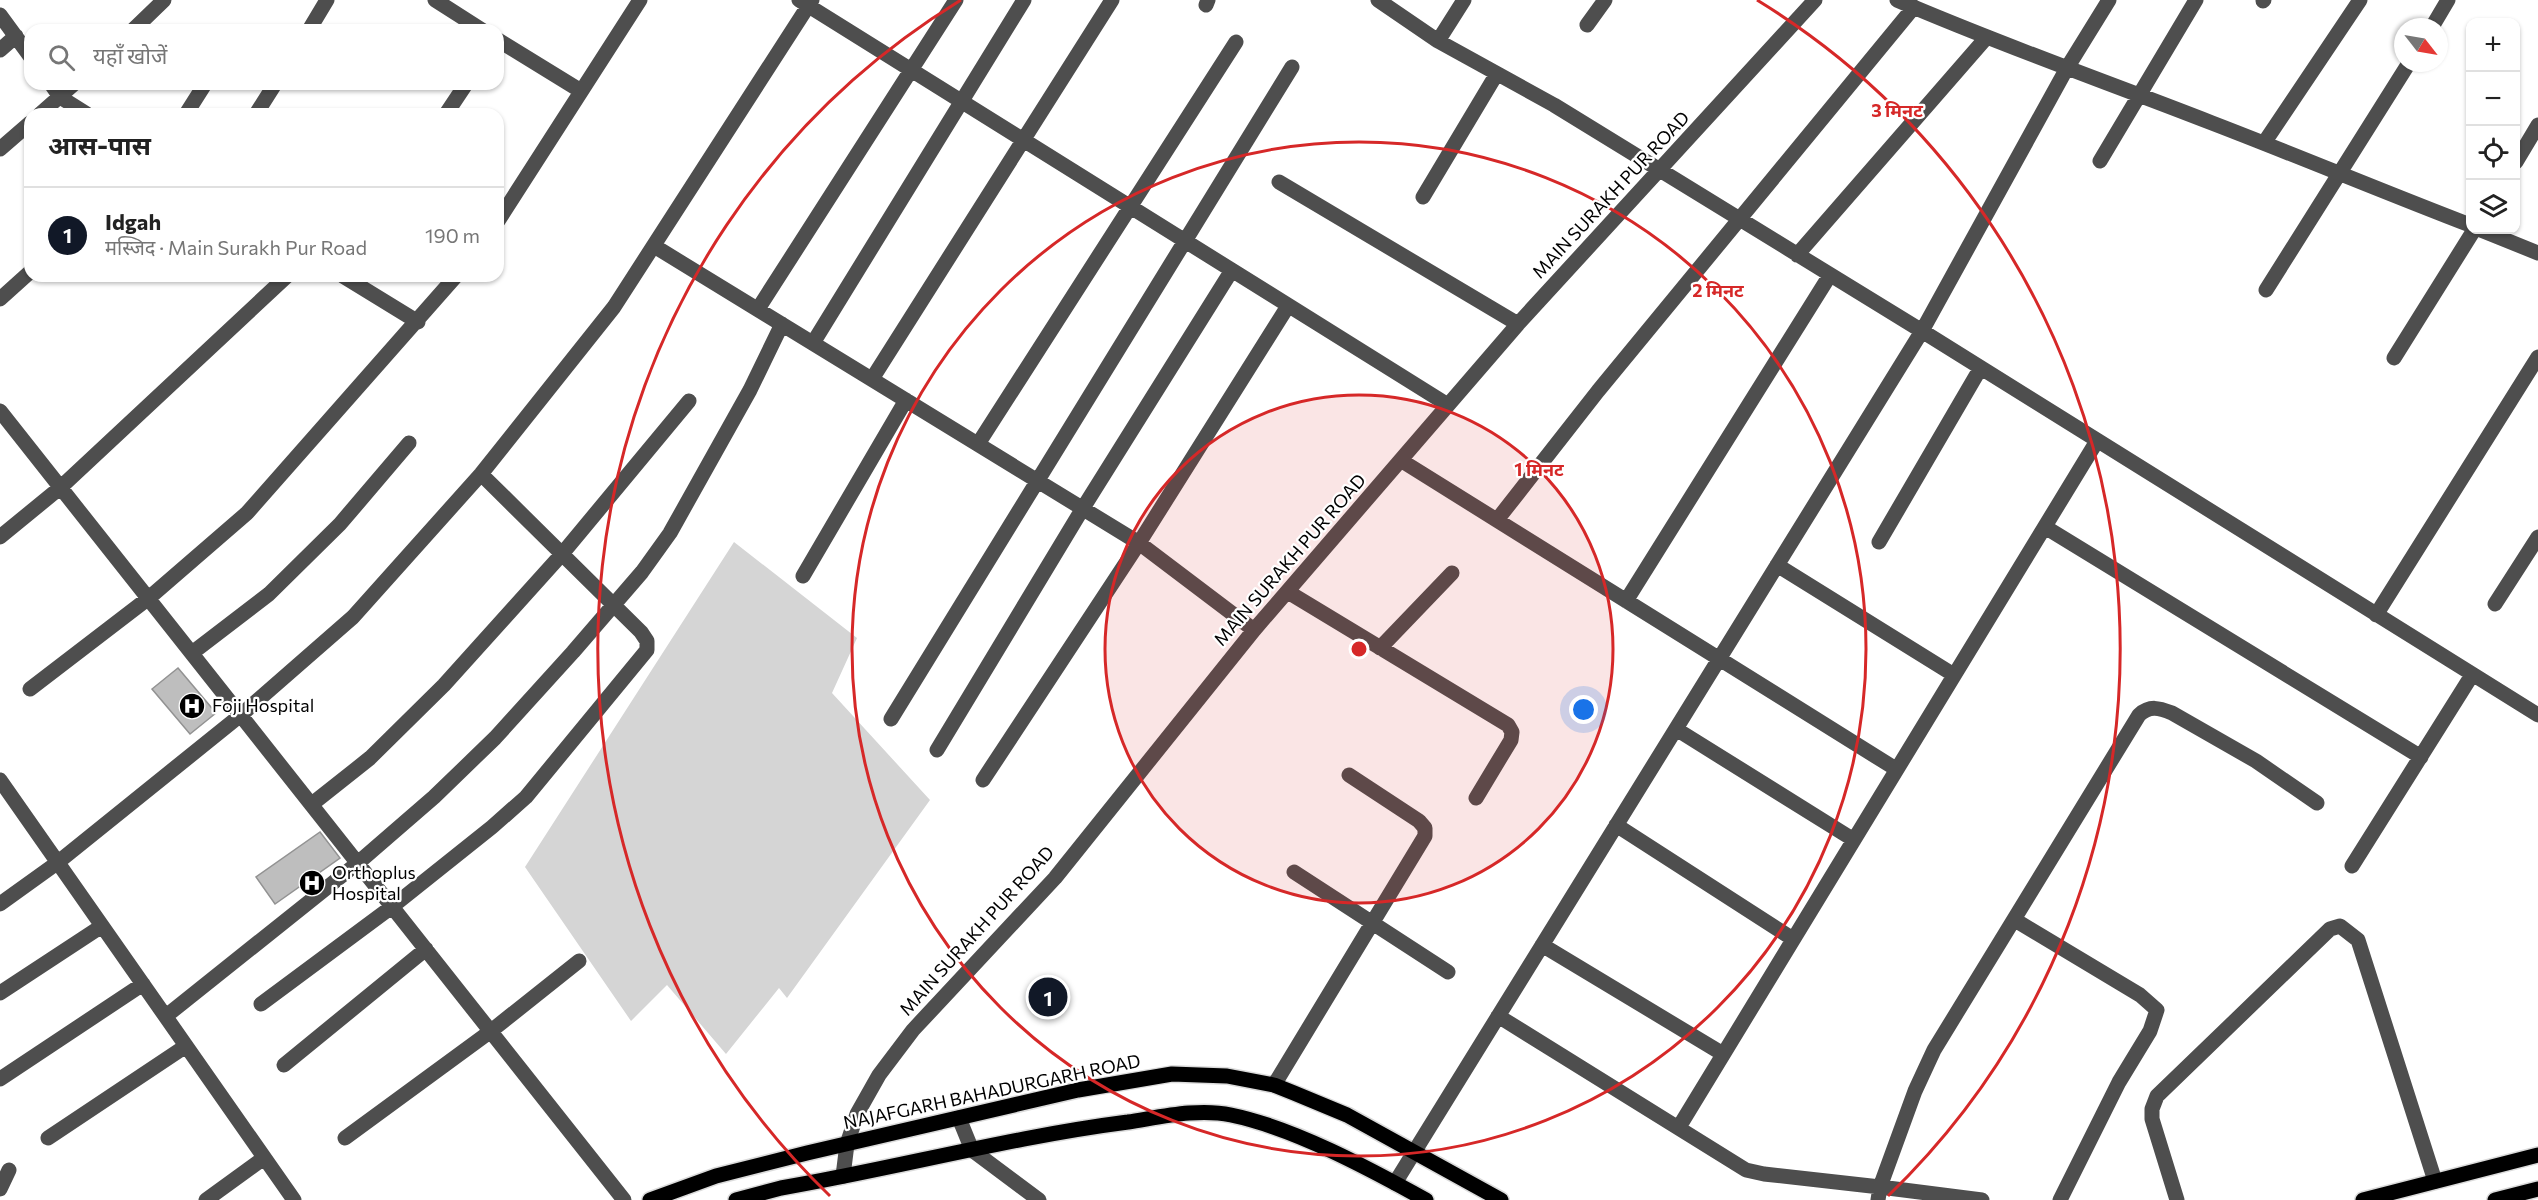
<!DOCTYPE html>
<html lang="hi">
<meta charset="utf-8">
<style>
body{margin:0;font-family:Commissioner,"Noto Sans Devanagari",sans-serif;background:#f2f2f2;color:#222}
.controls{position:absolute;right:18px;top:18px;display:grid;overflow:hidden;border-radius:12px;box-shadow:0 2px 4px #0004}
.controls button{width:54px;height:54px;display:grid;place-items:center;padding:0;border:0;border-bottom:2px solid #e0e0e0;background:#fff;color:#222;font:30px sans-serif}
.compass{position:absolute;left:2394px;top:18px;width:54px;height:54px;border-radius:50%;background:#fff;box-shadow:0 2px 4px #0004;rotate:121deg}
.you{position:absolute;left:1584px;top:710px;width:21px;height:21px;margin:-15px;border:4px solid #fff;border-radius:50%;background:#1a73e8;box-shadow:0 0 0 9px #1a73e833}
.badge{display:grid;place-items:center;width:39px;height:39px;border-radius:50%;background:#111827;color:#fff;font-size:20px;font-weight:700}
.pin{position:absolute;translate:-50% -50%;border:3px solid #fff;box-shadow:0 2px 6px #0006}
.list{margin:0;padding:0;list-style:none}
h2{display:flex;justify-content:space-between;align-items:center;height:78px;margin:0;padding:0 24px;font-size:26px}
h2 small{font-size:20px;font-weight:400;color:#767676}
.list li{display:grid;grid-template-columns:39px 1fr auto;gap:18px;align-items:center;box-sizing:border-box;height:96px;padding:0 24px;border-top:2px solid #e0e0e0}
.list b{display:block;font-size:22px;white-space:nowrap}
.list p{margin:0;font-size:20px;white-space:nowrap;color:#767676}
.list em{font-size:20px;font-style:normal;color:#767676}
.icon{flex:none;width:33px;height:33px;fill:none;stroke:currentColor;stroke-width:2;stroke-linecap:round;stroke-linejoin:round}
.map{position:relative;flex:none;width:2538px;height:1200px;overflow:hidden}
.search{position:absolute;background:#fff;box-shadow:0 2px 4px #0004;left:24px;top:24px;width:480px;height:66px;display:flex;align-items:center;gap:15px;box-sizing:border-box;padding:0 21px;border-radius:18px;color:#767676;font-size:22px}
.panel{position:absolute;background:#fff;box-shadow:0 2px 4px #0004;left:24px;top:108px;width:480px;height:174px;border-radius:18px}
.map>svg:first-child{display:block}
.green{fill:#d5d5d5}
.building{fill:#bebebe;stroke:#929292;stroke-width:1.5}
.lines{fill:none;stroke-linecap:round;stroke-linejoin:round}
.major-casing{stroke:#dbdbdb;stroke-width:18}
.minor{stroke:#4e4e4e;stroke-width:15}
.major{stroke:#000;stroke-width:15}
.ring{fill:none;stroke:#d62828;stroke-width:3}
.labels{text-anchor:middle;stroke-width:4.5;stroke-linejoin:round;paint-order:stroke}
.street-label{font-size:18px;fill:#000;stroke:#fff}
.poi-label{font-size:18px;fill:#000;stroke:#fff;text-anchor:start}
.centre{fill:#d62828;stroke:#fff;stroke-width:3}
.ring-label{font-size:18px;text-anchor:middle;font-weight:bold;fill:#d62828;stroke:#fff;stroke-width:4.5;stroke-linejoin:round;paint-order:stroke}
</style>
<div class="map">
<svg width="2538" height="1200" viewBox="0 0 2538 1200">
<rect width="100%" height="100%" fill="#fff"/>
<!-- green -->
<path class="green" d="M734 542 857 638 832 693 930 800 787 998 779 988 726 1054 667 985 631 1021 525 867Z"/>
<!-- building -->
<path class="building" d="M178 668 216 713 190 734 152 689Z
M320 832 340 858 275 904 256 877Z"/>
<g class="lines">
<!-- major casing -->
<g class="major-casing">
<path id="major" d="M650 1200 716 1176 807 1153 1078 1090 1172 1074 1227 1076 1274 1085 1294 1093 1347 1115 1501 1200
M736 1200 781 1188C897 1168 1011 1137 1128 1122 1161 1117 1198 1108 1231 1115 1294 1128 1370 1169 1426 1200
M2363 1200 2538 1155
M2495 1200 2538 1189"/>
</g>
<!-- minor -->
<path class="minor" d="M435 0 482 30
M799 0 1448 405
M1378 0 1438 41 1554 105 1922 331 2538 715
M1897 0C2001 45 2107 82 2212 123 2298 156 2384 192 2470 225
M2263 1 2264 0
M1206 5 1208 0
M0 15 30 56
M1587 25 1605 0
M2432 27 2448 0
M133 30 164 0
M309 30 327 0
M498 40 581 91
M1438 41 1464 0
M0 50 16 36
M51 84 60 97 87 114
M40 114 74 84
M186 114 205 84
M256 114 275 84
M446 114 466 84
M2264 143 2360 0
M0 149 30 123
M2100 161 2196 0
M2516 162 2538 125
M1279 182 1518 324
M1423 197 1496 75
M498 221 640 0
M2481 230 2538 253
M654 246 1139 543 1254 630
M1797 255 1986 38
M343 276 418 322
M2266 290 2409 63
M0 299 30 272
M758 309 956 0
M813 343 1024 0
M2394 358 2474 230
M872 379 1112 0
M0 411 624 1200
M978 444 1236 42
M1402 461 1896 769
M1497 520 1598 391 1914 7
M2045 527 2421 757
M0 537 61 487 287 276
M1879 542 1980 369
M1777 565 1954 675
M803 576 906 400
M1288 592 1508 725 1512 732 1511 740 1476 798
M1626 601 1830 275
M2495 604 2538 537
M2376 615 2538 357
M1380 648 1452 573
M192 653 269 594 340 524 409 443
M30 689 150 597 247 513 456 276
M891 719 1292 67
M1676 729 1854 840
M937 750 1083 508 1232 270
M0 780 294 1200
M983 780 1139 543 1288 306
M312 804 370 758 444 685 562 554 689 401
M1616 825 1793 939
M2352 866 2472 675
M1294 872 1448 972
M0 904 57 863 242 714 353 617 481 474 614 307 812 0
M2015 920 2140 995 2157 1010 2150 1031 2119 1082 2060 1200
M1542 945 1723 1054
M0 993 102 926
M261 1004 393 906 492 827 526 797 647 650V641L641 632 481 474
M166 1016 359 862 434 797 495 738 573 652 642 572 670 533 750 390 782 324
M1498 1016 1746 1170 1764 1174 1880 1187 1878 1200
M284 1065 426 949
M0 1079 143 984
M1274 1085 1425 836V828L1419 821 1349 775
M959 1118 972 1150 1039 1200
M1679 1127 2097 441
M48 1138 186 1046
M345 1138 491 1031 579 961
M843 1176 847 1144 857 1114 879 1075 913 1030 1055 878 1254 630 1518 324 1815 0
M1395 1183 1922 331 2067 68 2109 0
M0 1189 9 1170
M206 1200 264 1158
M1982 1200 1880 1187 1915 1091 1934 1050 2139 715C2150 705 2159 708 2172 713L2256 761 2317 803
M2177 1200 2152 1119V1109L2157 1096 2330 929 2340 926 2358 940 2435 1181"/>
<!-- major -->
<use href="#major" class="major"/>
</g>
<!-- distance rings -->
<circle cx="1359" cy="649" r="254" fill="#d62828" fill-opacity=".12"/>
<g class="ring">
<circle cx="1359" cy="649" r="254"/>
<circle cx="1359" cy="649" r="507"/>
<path d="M830 1196A761 761 0 0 1 961 0M1757 0A761 761 0 0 1 1888 1196"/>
</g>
<!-- icons -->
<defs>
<g id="hospital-disc" transform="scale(1.35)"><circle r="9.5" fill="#000" stroke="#fff"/><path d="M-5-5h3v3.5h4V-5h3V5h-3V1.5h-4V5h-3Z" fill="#fff"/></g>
</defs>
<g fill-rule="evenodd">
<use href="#hospital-disc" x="192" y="706"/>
<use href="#hospital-disc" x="312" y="883"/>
</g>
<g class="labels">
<!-- street labels -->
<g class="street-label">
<text transform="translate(1611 195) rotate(-47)" y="6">MAIN SURAKH PUR ROAD</text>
<text transform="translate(1290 560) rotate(-49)" y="6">MAIN SURAKH PUR ROAD</text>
<text transform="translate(977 931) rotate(-48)" y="6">MAIN SURAKH PUR ROAD</text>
<text transform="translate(992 1092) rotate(-12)" y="6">NAJAFGARH BAHADURGARH ROAD</text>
</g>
<!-- poi labels -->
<g class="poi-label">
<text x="212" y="712">Foji Hospital</text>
<text x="332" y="879">Orthoplus<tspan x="332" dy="21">Hospital</tspan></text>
</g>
</g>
<circle cx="1359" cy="649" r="9" class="centre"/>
<g class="ring-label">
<text x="1897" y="117">3 मिनट</text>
<text x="1718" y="297">2 मिनट</text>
<text x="1539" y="476">1 मिनट</text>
</g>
</svg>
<div class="controls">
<button>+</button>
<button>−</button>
<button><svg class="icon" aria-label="locate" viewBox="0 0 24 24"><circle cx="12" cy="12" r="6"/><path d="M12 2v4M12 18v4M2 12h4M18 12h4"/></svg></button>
<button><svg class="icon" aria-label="layers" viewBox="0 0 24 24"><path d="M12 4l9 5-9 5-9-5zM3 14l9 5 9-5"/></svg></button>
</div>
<svg class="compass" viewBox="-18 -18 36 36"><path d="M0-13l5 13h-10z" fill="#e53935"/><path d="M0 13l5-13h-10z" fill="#767676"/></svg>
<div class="you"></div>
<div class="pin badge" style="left:1048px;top:997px">1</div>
<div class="search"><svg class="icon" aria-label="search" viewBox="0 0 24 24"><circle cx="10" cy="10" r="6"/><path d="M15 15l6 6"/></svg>यहाँ खोजें</div>
<section class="panel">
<h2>आस-पास<small></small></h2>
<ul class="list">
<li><span class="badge">1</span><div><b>Idgah</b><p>मस्जिद · Main Surakh Pur Road</p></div><em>190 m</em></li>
</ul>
</section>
</div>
